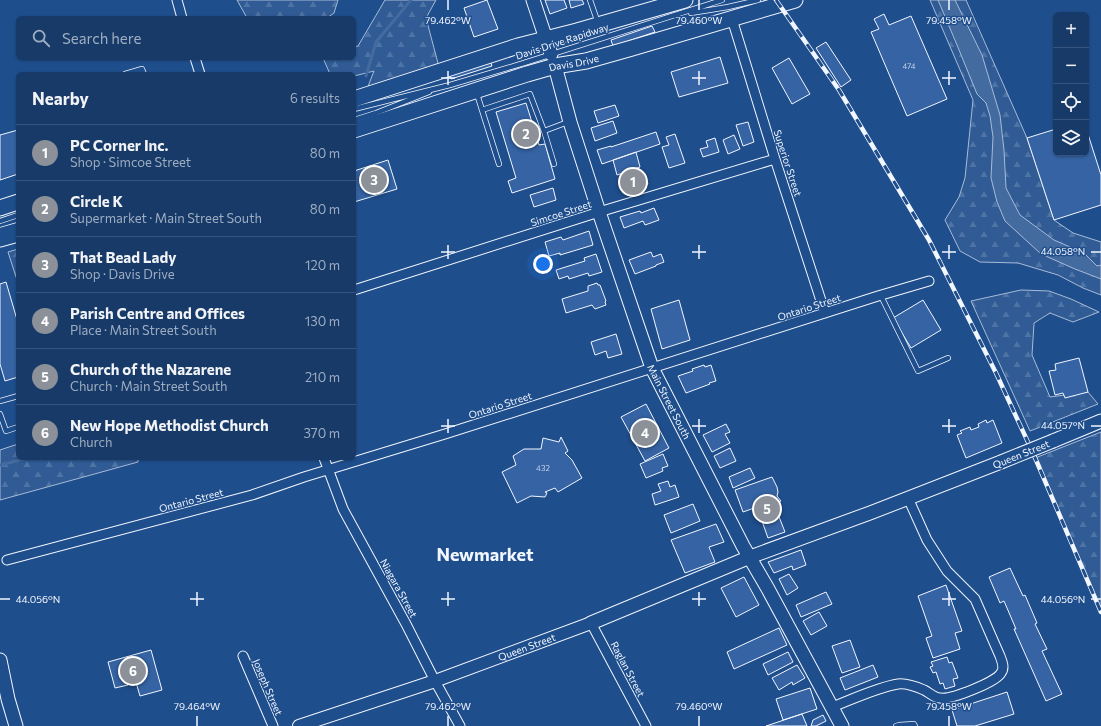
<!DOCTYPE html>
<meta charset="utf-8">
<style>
body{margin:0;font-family:Commissioner,sans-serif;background:#244571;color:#f1f3f6}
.controls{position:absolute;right:12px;top:12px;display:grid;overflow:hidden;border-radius:6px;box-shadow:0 1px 3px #0004}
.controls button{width:36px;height:36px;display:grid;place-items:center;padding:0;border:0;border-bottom:1px solid #36547d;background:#173a69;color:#f1f3f6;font:20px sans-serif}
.you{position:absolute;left:543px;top:264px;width:14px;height:14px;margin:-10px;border:3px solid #fff;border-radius:50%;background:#1a73e8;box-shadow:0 0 0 6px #1a73e833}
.badge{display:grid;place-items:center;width:26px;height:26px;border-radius:50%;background:#8c9099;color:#fff;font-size:13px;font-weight:700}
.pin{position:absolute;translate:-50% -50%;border:2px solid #fff;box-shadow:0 1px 4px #0006}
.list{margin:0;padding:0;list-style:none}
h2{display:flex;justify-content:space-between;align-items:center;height:52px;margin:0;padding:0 16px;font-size:17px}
h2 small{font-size:13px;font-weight:400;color:#9eadc0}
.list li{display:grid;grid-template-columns:26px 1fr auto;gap:12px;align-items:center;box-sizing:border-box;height:56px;padding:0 16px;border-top:1px solid #36547d}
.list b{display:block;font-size:15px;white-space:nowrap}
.list p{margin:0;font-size:13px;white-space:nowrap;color:#9eadc0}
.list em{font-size:13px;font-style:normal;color:#9eadc0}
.icon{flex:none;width:22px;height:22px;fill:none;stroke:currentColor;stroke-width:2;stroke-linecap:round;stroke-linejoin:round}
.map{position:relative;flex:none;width:1101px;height:726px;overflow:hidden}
.search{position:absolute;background:#173a69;box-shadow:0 1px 3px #0004;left:16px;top:16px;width:340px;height:44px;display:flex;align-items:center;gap:10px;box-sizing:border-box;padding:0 14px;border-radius:6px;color:#9eadc0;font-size:15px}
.panel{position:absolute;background:#173a69;box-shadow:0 1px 3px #0004;left:16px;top:72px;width:340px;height:388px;border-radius:6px}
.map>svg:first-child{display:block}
.forest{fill:url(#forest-firs);stroke:#a8bbd7}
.water{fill:#446ba0;stroke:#a8bbd7}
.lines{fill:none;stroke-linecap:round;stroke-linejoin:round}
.stream{stroke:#446ba0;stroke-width:3}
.building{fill:#3563a3;stroke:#f2f6ff}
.service-casing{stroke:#f2f6ff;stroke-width:6}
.minor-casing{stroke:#f2f6ff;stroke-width:11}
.tertiary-casing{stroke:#f2f6ff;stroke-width:14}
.secondary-casing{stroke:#f2f6ff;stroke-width:15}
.primary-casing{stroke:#f2f6ff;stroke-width:17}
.service{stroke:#1f4e8c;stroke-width:4.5}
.minor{stroke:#1f4e8c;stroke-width:9}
.tertiary{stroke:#1f4e8c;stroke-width:12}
.secondary{stroke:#1f4e8c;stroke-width:13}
.primary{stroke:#1f4e8c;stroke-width:15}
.rail-casing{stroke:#f2f6ff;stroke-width:4.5}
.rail{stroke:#1f4e8c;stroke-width:3;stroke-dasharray:9;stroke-linecap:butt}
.secondary-bridge-casing{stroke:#f2f6ff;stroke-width:15;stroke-linecap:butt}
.secondary-bridge{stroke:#1f4e8c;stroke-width:13}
.ticks{fill:none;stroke:#f2f6ff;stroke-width:1.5}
.labels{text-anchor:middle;stroke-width:3;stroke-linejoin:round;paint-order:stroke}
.number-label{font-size:8px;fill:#c3d1e8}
.street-label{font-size:10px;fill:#f2f6ff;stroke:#1f4e8c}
.town-label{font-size:18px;font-weight:bold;fill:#f2f6ff;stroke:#1f4e8c}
.ticks-label{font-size:10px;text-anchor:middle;fill:#f2f6ff;stroke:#1f4e8c;stroke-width:3;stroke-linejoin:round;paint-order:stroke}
</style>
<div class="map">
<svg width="1101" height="726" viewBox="0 0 1101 726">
<defs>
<pattern id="forest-firs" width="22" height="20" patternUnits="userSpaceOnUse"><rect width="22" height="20" fill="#305b95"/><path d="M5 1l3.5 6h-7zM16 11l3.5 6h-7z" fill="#4e73a5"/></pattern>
</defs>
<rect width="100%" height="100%" fill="#1f4e8c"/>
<!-- forest -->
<path class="forest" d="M237 0H338L334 13 327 18H247Z
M385 0H436L426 18 439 67 367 89 374 71 354 76V74H330L323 58H354V47L358 46Z
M930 0H966L1027 138 1054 220 1073 233 1101 242V295L1083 288 1058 275 1018 263 980 262 960 251 945 220 959 197 965 178 973 100Z
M18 249V283L8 252Z
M1021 290 1049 291 1071 299 1099 312 1073 322 1050 313 1034 323 1032 355 1050 397 1088 392 1098 404 1030 431 971 301Z
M1101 432V612L1035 458Z
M18 444V458H138V462L0 500V450Z"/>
<!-- water -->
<path class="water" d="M938 0H955L982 55 1000 115 1004 150 1006 188 1020 215 1054 240 1084 253 1097 266 1101 265V279L1075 269 1041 254 1005 221 997 202 991 178 993 137 990 116 986 103 977 94 957 45Z"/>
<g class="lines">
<!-- stream -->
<path class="stream" d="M366 76 376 42 411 0
M0 465 28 458"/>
</g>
<!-- building -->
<path class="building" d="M487 0 498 29 474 37 464 8Z
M545 0H564L567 8 550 14Z
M569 0H582L584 4 571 8Z
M884 14 889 25 911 16 947 99 907 116 871 32 879 29 874 19Z
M652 26 655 32 613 46 611 40Z
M826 42 851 80 841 87 816 48Z
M720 57 728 83 679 97 671 72Z
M789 58 810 94 792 104 772 68Z
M490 60 492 66 451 79 448 72Z
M526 103 539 145 545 144 555 179 512 193 508 181 516 178 496 112Z
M615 105 619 116 598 123 594 111Z
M613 121 617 133 595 141 591 128Z
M748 122 754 142 743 146 736 125Z
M1086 128 1101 175V205L1054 220 1027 138 1056 129V153H1086Z
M18 130V174L0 180V135Z
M656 132 660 144 602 164 597 150 611 146V147Z
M675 134 685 163 669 168 662 147 669 145 666 137Z
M734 135 740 149 728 154 723 140Z
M715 138 719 152 703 157 700 149 708 147 706 141Z
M636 152 640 167 617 175 613 160Z
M388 160 397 189 354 202V171Z
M644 174 648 184 623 193 619 181 634 175V178Z
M553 188 556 200 534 207 530 195Z
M654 208 659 220 645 225 643 221 624 228 620 217 640 211 641 213Z
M589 231 593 245 560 255V253L549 256 545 242 561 237 563 240Z
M651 252 653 257 661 254 664 262 656 265V266L635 274 629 260Z
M596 254 602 272 589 276 588 273 569 279 568 276 559 279 556 270 585 261 584 258Z
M6 282 18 323V377L5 381 0 364V284Z
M597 283 598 285H600L606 301 605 302 606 305 595 309 592 305 566 313 562 299 588 291V286Z
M679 300 690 340 662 349 651 309Z
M923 300 941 330 911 348 893 318Z
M616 334 622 354 608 358 606 351 595 355 591 342Z
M1079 358 1088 392 1065 398 1063 393 1055 395 1049 371 1056 370 1055 364Z
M704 365 705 367 711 365 716 381 709 383 710 384 686 393 678 376 693 371 692 369Z
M646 404 669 448 645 461 621 417Z
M986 420 987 423 993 420 1002 443 966 458 957 435 962 433 960 431 970 427 971 430 979 427 978 424Z
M726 424 730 432 725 434 730 443 712 452 703 435Z
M561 437 568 451 565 453 572 460 582 478 558 492 555 488 545 492 547 493 545 497 531 496 517 503 502 472 516 465 513 456 524 449H541L543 438 559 442Z
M730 448 736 461 720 468 714 456Z
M663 454 668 466 662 468 663 471 646 478 640 464Z
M750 468 755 478 733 488 729 477Z
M772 477 777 487 778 492 777 496 781 501 774 504 785 532 768 538 757 507 743 512 735 490Z
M668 481 670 487 675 485 679 497 655 505 652 494 661 491 658 484Z
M693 504 700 521 671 533 664 515Z
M716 524 724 542 709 547 715 562 685 573 671 540Z
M801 550 806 565 793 570 792 566 774 573 768 562Z
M1010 568 1023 596 1025 595 1037 623 1035 624 1047 649 1042 651 1062 694 1046 701 1014 629H1016L1004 601 1000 603 989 577Z
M789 574 798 588 787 595 779 579Z
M744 577 759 605 736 617 721 588Z
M946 585 962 631 955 633 960 649 933 658 926 638 932 636 918 596Z
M826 592 832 604 801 617 796 605Z
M819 612 827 626 811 635 803 621Z
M779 628 787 645 734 669 727 652Z
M850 640 860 667 842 673 832 646Z
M151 650 162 690 140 696 135 679 127 681 128 685 115 688 108 662Z
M788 652 793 662 768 675 763 664Z
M947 657 949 663 952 662 958 678 953 679 955 686 945 689 943 683 940 684 936 672 933 673 930 667 933 666 931 662Z
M797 665 805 678 793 685 792 682 779 690 772 678Z
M873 665 878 677 845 690 840 678Z
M810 688 817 709 783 720 776 699Z
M1007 692 1014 714 975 726H957L952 710Z
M802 714 807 726H766Z
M823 715 826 721 816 726H811L813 720Z"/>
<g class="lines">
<!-- service casing -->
<g class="service-casing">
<path id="service" d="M590 0 598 23
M691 13 728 7 758 0
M125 74 142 69 144 74
M477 94 482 110 530 94 544 131 568 122
M354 109 450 85 524 63 722 0
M482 110 499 164
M354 120 376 113 429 92
M544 131 554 164
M0 221 18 215
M0 230 18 225
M881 296 918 371 948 358
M0 401 18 396
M0 414 6 431 18 427
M896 726 899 725 914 724 915 726"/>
</g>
<!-- minor casing -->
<g class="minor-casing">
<path id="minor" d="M177 0 182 18
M732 19 775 159 825 313
M195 58 200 74
M354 290 599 212 775 159
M324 458 343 509 406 624 435 681 460 726
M7 560 252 495 304 477 445 434 878 296 929 281
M591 623 646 726
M243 656 273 726
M832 707C851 700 878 687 898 684 906 683 917 687 924 690 930 693 934 698 940 698 951 700 996 682 1001 673 1005 668 1002 661 1000 656L975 599 947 571 927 540 908 498"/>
</g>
<!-- tertiary casing -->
<g class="tertiary-casing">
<g id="tertiary">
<path id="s1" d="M299 726 435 681 591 623"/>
</g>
</g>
<!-- secondary casing -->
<g class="secondary-casing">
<g id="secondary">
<path d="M533 0 551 54"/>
<path id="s2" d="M555 66 570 122 599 212 652 368 743 546 768 589 842 726"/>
<path d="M1053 441 1101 421"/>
<path d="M591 623 750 557 870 513 1001 462"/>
<path d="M0 660 8 699 16 726"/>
</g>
</g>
<!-- primary casing -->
<g class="primary-casing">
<g id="primary">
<path d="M354 99 518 46 577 31 685 0"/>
<path id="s3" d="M354 130 527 74 555 66 586 61 632 48 795 0"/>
<path d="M0 208 18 202"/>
<path d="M0 239 18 234"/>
</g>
</g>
<!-- service -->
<use href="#service" class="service"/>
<!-- minor -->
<use href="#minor" class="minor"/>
<!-- tertiary -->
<use href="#tertiary" class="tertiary"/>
<!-- secondary -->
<use href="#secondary" class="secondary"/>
<!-- primary -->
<use href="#primary" class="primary"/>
<!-- rail casing -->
<g class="rail-casing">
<path id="rail" d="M776 0 839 90 929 240 996 373 1033 453 1101 612"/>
</g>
<!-- rail -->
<use href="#rail" class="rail"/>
<!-- secondary-bridge casing -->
<g class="secondary-bridge-casing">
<path id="secondary-bridge" d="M1001 462 1053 441"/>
</g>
<!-- secondary-bridge -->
<use href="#secondary-bridge" class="secondary-bridge"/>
</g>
<!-- ticks -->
<path class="ticks" d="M448 0V10M699 0V10M949 0V10M448 71V85M699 71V85M949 71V85M441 78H455M692 78H706M942 78H956M448 245V259M699 245V259M949 245V259M441 252H455M692 252H706M942 252H956M1091 252H1101M448 419V433M699 419V433M949 419V433M441 426H455M692 426H706M942 426H956M1091 426H1101M197 592V606M448 592V606M699 592V606M949 592V606M0 599H10M190 599H204M441 599H455M692 599H706M942 599H956M1091 599H1101M197 716V726M448 716V726M699 716V726M949 716V726"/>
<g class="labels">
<!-- number labels -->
<g class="number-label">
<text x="909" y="69">474</text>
<text x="543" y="471">432</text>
</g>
<!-- street labels -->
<g class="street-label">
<text transform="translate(562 41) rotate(-18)" y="4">Davis Drive Rapidway</text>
<text dy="4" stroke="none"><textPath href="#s3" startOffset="230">Davis Drive</textPath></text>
<text transform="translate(788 163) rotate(72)" y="4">Superior Street</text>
<text transform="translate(561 213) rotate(-18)" y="4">Simcoe Street</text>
<text transform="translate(809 307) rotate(-18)" y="4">Ontario Street</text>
<text dy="4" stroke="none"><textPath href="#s2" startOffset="355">Main Street South</textPath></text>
<text transform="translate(500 405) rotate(-18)" y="4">Ontario Street</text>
<text transform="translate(1021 454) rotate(-22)" y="4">Queen Street</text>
<text transform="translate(191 500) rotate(-15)" y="4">Ontario Street</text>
<text transform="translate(399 588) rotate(61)" y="4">Niagara Street</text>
<text dy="4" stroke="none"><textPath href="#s1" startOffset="241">Queen Street</textPath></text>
<text transform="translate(628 669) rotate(62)" y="4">Raglan Street</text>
<text transform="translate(268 687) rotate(67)" y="4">Joseph Street</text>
</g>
<!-- town labels -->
<g class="town-label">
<text x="485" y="561">Newmarket</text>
</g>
</g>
<g class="ticks-label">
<text x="448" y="24">79.462°W</text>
<text x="699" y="24">79.460°W</text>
<text x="949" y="24">79.458°W</text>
<text x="1063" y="255">44.058°N</text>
<text x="1063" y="429">44.057°N</text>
<text x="38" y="603">44.056°N</text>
<text x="1063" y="603">44.056°N</text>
<text x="197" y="710">79.464°W</text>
<text x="448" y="710">79.462°W</text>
<text x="699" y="710">79.460°W</text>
<text x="949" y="710">79.458°W</text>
</g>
</svg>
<div class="controls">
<button>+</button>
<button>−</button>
<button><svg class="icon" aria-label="locate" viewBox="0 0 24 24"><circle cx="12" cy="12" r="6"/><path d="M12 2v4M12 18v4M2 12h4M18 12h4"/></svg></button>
<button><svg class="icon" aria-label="layers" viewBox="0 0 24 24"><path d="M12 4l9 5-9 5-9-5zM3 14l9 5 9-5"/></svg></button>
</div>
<div class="you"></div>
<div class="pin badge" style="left:633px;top:182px">1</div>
<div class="pin badge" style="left:526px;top:134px">2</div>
<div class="pin badge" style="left:374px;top:180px">3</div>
<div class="pin badge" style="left:645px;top:433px">4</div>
<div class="pin badge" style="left:767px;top:509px">5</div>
<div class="pin badge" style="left:133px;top:671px">6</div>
<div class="search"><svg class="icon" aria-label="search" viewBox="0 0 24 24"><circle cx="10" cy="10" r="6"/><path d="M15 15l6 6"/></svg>Search here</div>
<section class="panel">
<h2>Nearby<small>6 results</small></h2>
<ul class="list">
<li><span class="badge">1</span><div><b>PC Corner Inc.</b><p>Shop · Simcoe Street</p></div><em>80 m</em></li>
<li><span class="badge">2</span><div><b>Circle K</b><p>Supermarket · Main Street South</p></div><em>80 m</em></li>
<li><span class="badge">3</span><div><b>That Bead Lady</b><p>Shop · Davis Drive</p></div><em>120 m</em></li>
<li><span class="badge">4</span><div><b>Parish Centre and Offices</b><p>Place · Main Street South</p></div><em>130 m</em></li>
<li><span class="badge">5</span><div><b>Church of the Nazarene</b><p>Church · Main Street South</p></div><em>210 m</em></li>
<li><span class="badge">6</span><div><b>New Hope Methodist Church</b><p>Church</p></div><em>370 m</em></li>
</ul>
</section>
</div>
